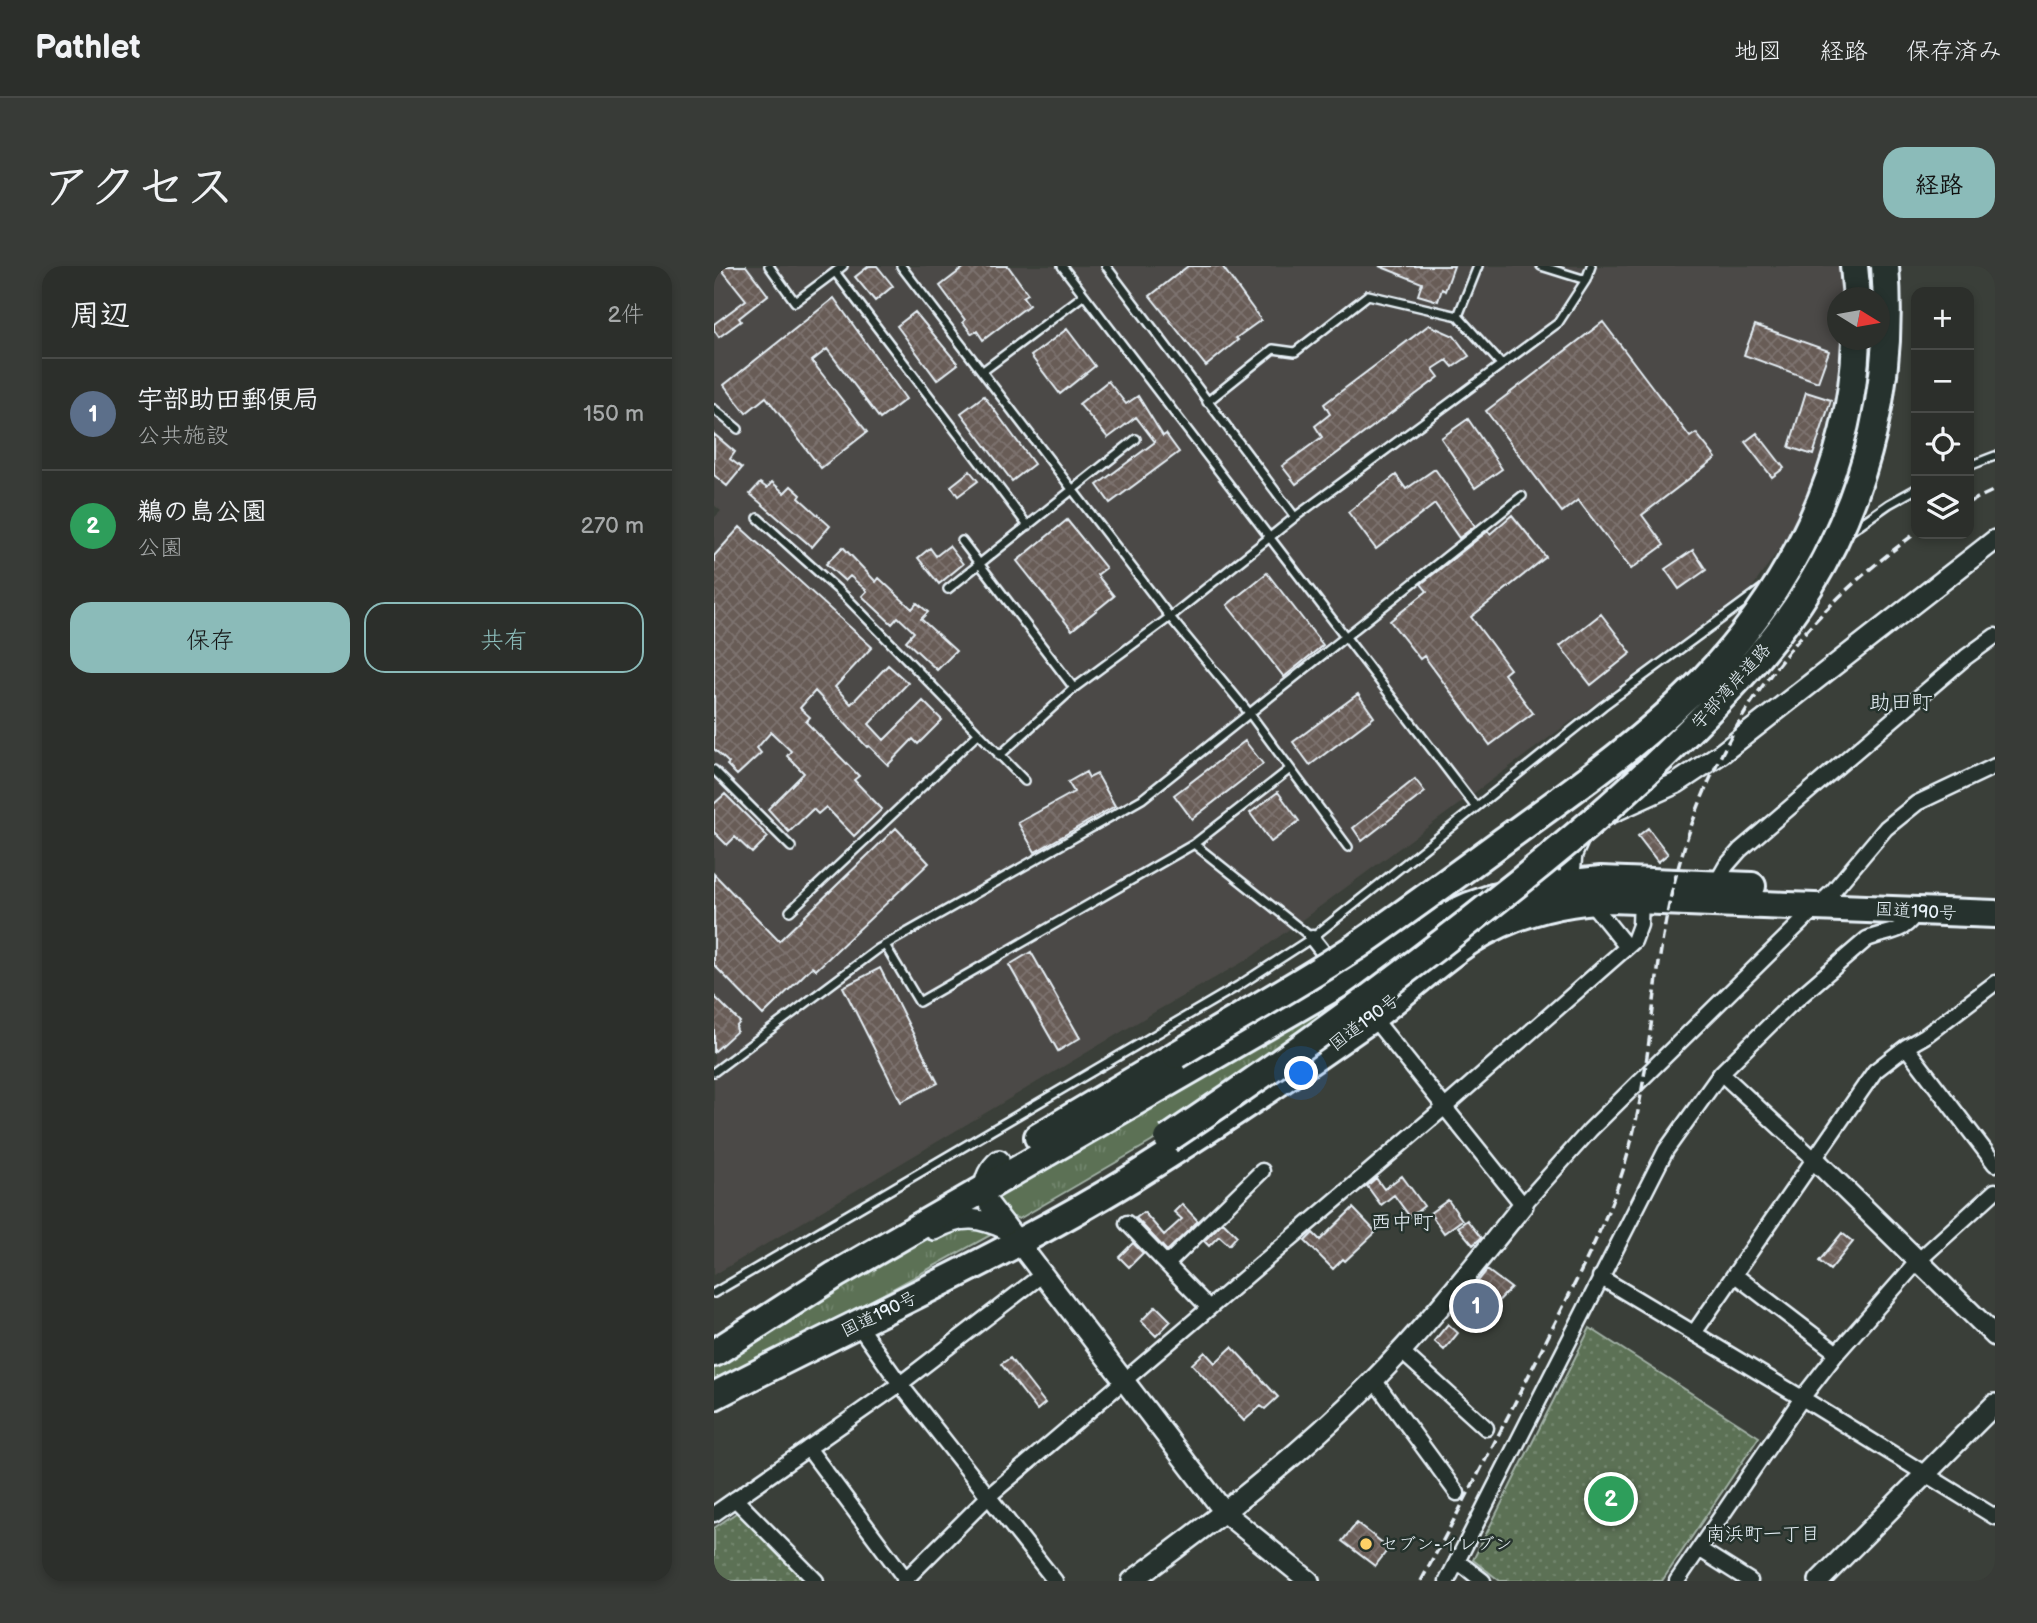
<!DOCTYPE html>
<html lang="ja">
<meta charset="utf-8">
<style>
body{margin:0;font-family:"Balsamiq Sans","Klee One",sans-serif;background:#383b37;color:#f1f3f6}
.controls{position:absolute;right:21px;top:21px;display:grid;overflow:hidden;border-radius:14px;box-shadow:0 4px 10px #0003}
.controls button{width:63px;height:63px;display:grid;place-items:center;padding:0;border:0;border-bottom:2px solid #484a47;background:#2c2f2b;color:#f1f3f6;font:35px sans-serif}
.compass{position:absolute;left:1113px;top:21px;width:63px;height:63px;border-radius:50%;background:#2c2f2b;box-shadow:0 4px 10px #0003;rotate:101deg}
.you{position:absolute;left:588px;top:808px;width:24px;height:24px;margin:-18px;border:5px solid #fff;border-radius:50%;background:#1a73e8;box-shadow:0 0 0 10px #1a73e833}
.badge{display:grid;place-items:center;width:46px;height:46px;border-radius:50%;background:#8bbbb9;color:#fff;font-size:23px;font-weight:700}
.pin{position:absolute;translate:-50% -50%;border:4px solid #fff;box-shadow:0 2px 7px #0006}
.list{margin:0;padding:0;list-style:none}
h2{display:flex;justify-content:space-between;align-items:center;height:91px;margin:0;padding:0 28px;font-size:30px}
h2 small{font-size:23px;font-weight:400;color:#a6a9a9}
.list li{display:grid;grid-template-columns:46px 1fr auto;gap:21px;align-items:center;box-sizing:border-box;height:112px;padding:0 28px;border-top:2px solid #484a47}
.list b{display:block;font-size:26px;white-space:nowrap}
.list p{margin:0;font-size:23px;white-space:nowrap;color:#a6a9a9}
.list em{font-size:23px;font-style:normal;color:#a6a9a9}
.actions{display:flex;gap:14px;padding:21px 28px}
.actions a{flex:1;padding:16px 0;border:2px solid #8bbbb9;border-radius:21px;text-align:center;font-size:24px;color:#8bbbb9}
.actions .main{background:#8bbbb9;color:#111}
.icon{flex:none;width:38px;height:38px;fill:none;stroke:currentColor;stroke-width:2;stroke-linecap:round;stroke-linejoin:round}
.map{position:relative;flex:none;width:1281px;height:1315px;overflow:hidden;border-radius:21px}
header{display:flex;align-items:center;gap:42px;box-sizing:border-box;height:98px;padding:0 35px;background:#2c2f2b;border-bottom:2px solid #484a47}
header strong{font-size:33px}
nav{display:flex;gap:38px;margin-inline-start:auto;font-size:24px}
.intro{display:flex;align-items:center;justify-content:space-between;box-sizing:border-box;height:168px;padding:0 42px}
h1{margin:0;font-size:49px}
.button{padding:18px 32px;border-radius:21px;background:#8bbbb9;color:#111;font-size:24px;font-weight:700}
main{display:flex;gap:42px;padding:0 42px}
aside{flex:1;background:#2c2f2b;border-radius:21px;box-shadow:0 4px 10px #0003}
.map>svg:first-child{display:block}
.built{fill:#4b4a46}
.grass{fill:url(#grass-tufts);stroke:#a2b1a6;stroke-width:2}
.park{fill:url(#park-dots);stroke:#a2b1a6;stroke-width:2}
.building{fill:url(#building-cross-hatch);stroke:#e8f1f8;stroke-width:2}
.lines{fill:none;stroke-linecap:round;stroke-linejoin:round}
.lane-casing{stroke:#e8f1f8;stroke-width:12}
.street-casing{stroke:#e8f1f8;stroke-width:19}
.secondary-casing{stroke:#e8f1f8;stroke-width:24}
.highway-casing{stroke:#e8f1f8;stroke-width:32}
.lane{stroke:#26332d;stroke-width:7}
.street{stroke:#26332d;stroke-width:14}
.secondary{stroke:#26332d;stroke-width:19}
.highway{stroke:#26332d;stroke-width:26}
.rail{stroke:#e8f1f8;stroke-width:3.5;stroke-dasharray:10 5;stroke-linecap:butt}
.highway-bridge-casing{stroke:#e8f1f8;stroke-width:32;stroke-linecap:butt}
.highway-bridge{stroke:#26332d;stroke-width:26}
.poi-dot{fill:#ffd166;stroke:#26332d;stroke-width:2.5}
.labels{text-anchor:middle;stroke-width:5;stroke-linejoin:round;paint-order:stroke}
.street-label{font-size:18px;fill:#e8f1f8;stroke:#26332d}
.poi-label{font-size:18px;fill:#e8f1f8;stroke:#26332d;text-anchor:start}
.neighbourhood-label{font-size:19px;fill:#e8f1f8;stroke:#26332d}
.quarter-label{font-size:21px;fill:#e8f1f8;stroke:#26332d}
</style>
<header>
<strong>Pathlet</strong>
<nav><a>地図</a><a>経路</a><a>保存済み</a></nav>
</header>
<div class="intro"><h1>アクセス</h1><a class="button">経路</a></div>
<main>
<aside>
<h2>周辺<small>2件</small></h2>
<ul class="list">
<li><span class="badge" style="background:#5c6f8a">1</span><div><b>宇部助田郵便局</b><p>公共施設</p></div><em>150 m</em></li>
<li><span class="badge" style="background:#2e9e5b">2</span><div><b>鵜の島公園</b><p>公園</p></div><em>270 m</em></li>
</ul>
<div class="actions"><a class="main">保存</a><a>共有</a></div>
</aside>
<div class="map">
<svg width="1281" height="1315" viewBox="0 0 1281 1315">
<defs>
<pattern id="grass-tufts" width="24" height="20" patternUnits="userSpaceOnUse" patternTransform="scale(1.75)"><rect width="24" height="20" fill="#5b7155"/><path d="M3 7l-1-3M5 7V3M7 7l1-3M15 17l-1-3M17 17v-4M19 17l1-3" fill="none" stroke="#73866e"/></pattern>
<pattern id="park-dots" width="8" height="8" patternUnits="userSpaceOnUse" patternTransform="scale(1.75)"><rect width="8" height="8" fill="#5b7155"/><path d="M2 2h.1M6 6h.1" fill="none" stroke="#73866e" stroke-width="1.8" stroke-linecap="round"/></pattern>
<pattern id="building-cross-hatch" width="8" height="8" patternUnits="userSpaceOnUse" patternTransform="scale(1.75)"><rect width="8" height="8" fill="#675b56"/><path d="M0 0l8 8M0 8l8-8" fill="none" stroke="#7d736f"/></pattern>
</defs>
<rect width="100%" height="100%" fill="#3a3f39"/>
<filter id="ink" filterUnits="userSpaceOnUse"><feTurbulence type="fractalNoise" baseFrequency=".0143" numOctaves="2"/><feDisplacementMap in="SourceGraphic" scale="14" xChannelSelector="R" yChannelSelector="G"/><feConvolveMatrix kernelMatrix="1 2 1 2 8 2 1 2 1" color-interpolation-filters="sRGB"/></filter>
<g filter="url(#ink)">
<!-- built -->
<path class="built" d="M0 0H1127V31L1124 32V74H1128L1122 126 1108 183 1088 241 1068 279 1037 323 536 692 444 744 0 1009V252L7 245 0 239Z"/>
<!-- grass -->
<path class="grass" d="M617 733 625 745 524 818 437 876 305 953 291 948 280 927Z
M234 961 284 965 0 1121V1095L124 1018 200 980Z"/>
<!-- park -->
<path class="park" d="M876 1062 1045 1171 948 1315H786L759 1294Z
M25 1245 92 1315H0V1262Z"/>
<!-- building -->
<path class="building" d="M5 0H32L54 29 25 52 27 55 5 71 0 64V58L32 34Z
M155 0H163L179 20 161 35 141 11Z
M252 0H294L314 28 309 31 315 39 269 74 263 65 258 68 249 56 251 54 226 20Z
M474 0H508L547 54 522 72 524 74 492 100 436 30Z
M665 0H740L731 25 728 23 724 35 704 29 708 17Z
M120 32 192 133 166 153 113 83 98 95 153 166 107 202 52 131 32 147 10 119Z
M201 46 244 98 223 114 183 60Z
M889 56 976 171 982 167 1002 192 928 249 950 279 917 303 864 234 848 246 772 145Z
M715 59 740 70 755 90 739 101 733 94 719 103 725 111 582 218 568 200 608 171 601 160 616 148 610 138Z
M1041 59 1115 85 1104 116 1030 89Z
M353 63 381 100 346 128 317 90Z
M394 115 412 138 424 130 449 170 452 168 465 186 396 237 383 219 441 176 422 151 394 172 365 138Z
M1092 126 1117 134 1099 189 1075 181Z
M270 130 320 198 298 215 247 147Z
M754 153 788 203 761 222 727 172Z
M1043 167 1070 202 1058 211 1031 176Z
M0 168 21 186 16 193 28 202 13 220 0 209Z
M721 203 761 260 745 272 721 238 662 283 634 246 682 209 692 223Z
M256 205 264 215 244 230 237 220Z
M58 216 70 227 77 220 87 229 85 232 116 260 98 281 36 228 46 217 53 222Z
M798 249 832 291 757 351 796 403 790 408 819 447 776 479 710 390 706 393 676 355 713 325 707 318 774 265 776 268Z
M353 254 392 302 383 309 400 330 358 364 303 295Z
M26 261 158 381 121 421 137 438 174 399 194 417 155 458 170 474 209 435 228 454 204 478 199 473 174 499 155 480 153 481 101 425 86 442 96 451 92 456 145 510 140 514 168 543 140 570 112 541 104 548 99 543 75 566 54 543 90 507 73 490 77 485 57 466 43 482 47 487 23 509 13 499 15 497 0 483V290Z
M235 280 249 298 225 318 204 292 216 282 222 290Z
M129 281 162 316 165 312 198 343 203 337 214 346 207 353 242 385 223 404 192 375 200 366 184 351 178 358 148 330 153 325 136 310 131 315 112 298Z
M979 284 992 304 965 323 951 303Z
M553 307 609 379 570 411 513 339Z
M887 348 917 387 877 419 846 380Z
M644 428 660 451 596 499 579 476Z
M531 475 549 498 478 553 460 529Z
M372 506 375 512 383 508 401 540 321 586 304 557 360 526 354 516Z
M701 513 711 526 648 575 639 562Z
M564 526 585 555 557 576 536 547Z
M11 528 54 571 38 587 21 571 13 579 0 566V538Z
M182 562 215 597 102 704 98 701 49 749 0 699V608L65 675Z
M934 562 954 588 944 596 924 570Z
M317 686 366 772 344 785 295 699Z
M166 702 224 817 187 836 129 721Z
M0 730 26 756 22 761 23 765 0 786Z
M688 910 710 940 696 951 680 929 667 939 653 920 662 912 670 923Z
M734 934 748 954 730 967 716 947Z
M468 938 484 955 453 985 422 952 430 946 450 969 468 953 460 946Z
M639 942 662 966 631 995 629 993 619 1003 591 975 599 967 606 974Z
M753 954 767 972 759 979 744 961Z
M509 956 523 970 515 979 505 970 495 980 490 975Z
M1128 967 1139 976 1116 1004 1105 995Z
M419 977 429 987 415 1001 405 991Z
M773 1004 797 1022 766 1054 747 1037Z
M442 1040 457 1055 442 1070 427 1055Z
M734 1058 744 1067 730 1084 720 1075Z
M518 1081 564 1131 551 1143 547 1140 530 1155 478 1098 491 1086 501 1097Z
M296 1092 331 1137 323 1144 287 1098Z
M643 1257 675 1282 661 1300 628 1275Z"/>
<g class="lines">
<!-- lane casing -->
<g class="lane-casing">
<path id="lane" d="M55 0 81 36 129 0
M187 0 456 351 536 448 634 581
M348 0 761 540
M392 0 581 251
M827 0 872 14
M121 6 314 260
M744 50 764 0
M269 105 370 29
M493 136 559 83 581 86 654 29 744 50 787 98
M0 143 24 163
M1255 200 1281 190
M44 252 133 332 311 515
M1135 266 1175 238 1202 223
M248 275 360 422 456 351 581 251 844 57 872 14 877 0
M234 323 422 173
M285 490 360 422
M0 504 77 581
M480 578 598 672
M76 645 264 468
M171 679 205 736 480 578 576 503
M0 806 164 683 428 533 808 230
M0 1027 524 720 598 672 889 440 1049 322"/>
</g>
<!-- street casing -->
<g class="street-casing">
<path id="street" d="M1000 621 1012 600 1026 584 1252 391 1281 370
M875 634 913 681
M598 672 621 701
M656 748 809 939 876 864 1119 625 1172 562 1203 537 1281 500
M1192 781 1281 898
M1007 807 1100 893
M413 957 495 1042
M453 998 548 905
M1021 1009 1123 1087
M886 1011 1088 1132 1281 1251
M144 1059 186 1118 341 1315
M980 1067 1161 805 1192 781 1211 770 1281 717
M687 1085 772 1162
M660 1114 743 1227
M94 1182 193 1315
M21 1233 102 1315
M0 1248 186 1118 329 1008
M985 1283 1036 1315
M743 1295 769 1315
M190 1315 276 1229 731 841 920 675 926 659 927 633
M733 1315 952 884 1007 807 1075 740 1153 673C1175 664 1192 668 1202 645
M963 1315 1088 1132 1123 1087 1204 995 1281 925"/>
</g>
<!-- secondary casing -->
<g class="secondary-casing">
<path id="secondary" d="M892 549 963 517 1008 487 1281 274
M854 628 858 588 868 566
M1100 893 1281 1070
M285 894C270 907 267 920 275 938L511 1247 595 1315
M220 964C250 948 265 951 294 964
M418 1315C501 1254 583 1192 656 1118 711 1062 760 1000 809 939
M1105 1315 1281 1138"/>
</g>
<!-- highway casing -->
<g class="highway-casing">
<path id="highway" d="M1140 0 1143 32
M324 871 462 789
M0 1087 121 1009 632 714 729 652 755 640 778 632 831 620 887 614 1038 620
M0 1130C140 1057 284 994 418 912 496 863 573 812 648 759 686 733 718 699 757 674 800 647 847 635 897 633L1281 648"/>
</g>
<!-- lane -->
<use href="#lane" class="lane"/>
<!-- street -->
<use href="#street" class="street"/>
<!-- secondary -->
<use href="#secondary" class="secondary"/>
<!-- highway -->
<use href="#highway" class="highway"/>
<!-- rail -->
<path class="rail" d="M1255 236 1281 224
M707 1315C749 1238 789 1161 828 1083 858 1022 891 963 911 898 937 812 937 721 956 634 992 476 1073 361 1202 267"/>
<!-- highway-bridge casing -->
<g class="highway-bridge-casing">
<path id="highway-bridge" d="M462 789C522 753 584 719 643 680 692 646 740 611 789 575 858 525 930 475 990 413 1077 323 1138 199 1142 74
M454 873C574 793 692 707 805 616 864 569 921 520 974 466 1019 421 1063 374 1096 320 1155 223 1180 112 1171 0"/>
</g>
<!-- highway-bridge -->
<use href="#highway-bridge" class="highway-bridge"/>
</g>
</g>
<!-- markers -->
<circle class="poi-dot" cx="652" cy="1278" r="7"/>
<g class="labels">
<!-- street labels -->
<g class="street-label">
<text transform="translate(1017 420) rotate(-48)" y="6">宇部湾岸道路</text>
<text transform="translate(1202 645) rotate(3)" y="6">国道190号</text>
<text transform="translate(650 756) rotate(-37)" y="6">国道190号</text>
<text transform="translate(165 1048) rotate(-26)" y="6">国道190号</text>
</g>
<!-- poi labels -->
<g class="poi-label">
<text x="666" y="1284">セブン-イレブン</text>
</g>
<!-- neighbourhood labels -->
<g class="neighbourhood-label">
<text x="1049" y="1274">南浜町一丁目</text>
</g>
<!-- quarter labels -->
<g class="quarter-label">
<text x="1187" y="443">助田町</text>
<text x="688" y="963">西中町</text>
</g>
</g>
</svg>
<div class="controls">
<button>+</button>
<button>−</button>
<button><svg class="icon" aria-label="locate" viewBox="0 0 24 24"><circle cx="12" cy="12" r="6"/><path d="M12 2v4M12 18v4M2 12h4M18 12h4"/></svg></button>
<button><svg class="icon" aria-label="layers" viewBox="0 0 24 24"><path d="M12 4l9 5-9 5-9-5zM3 14l9 5 9-5"/></svg></button>
</div>
<svg class="compass" viewBox="-18 -18 36 36"><path d="M0-13l5 13h-10z" fill="#e53935"/><path d="M0 13l5-13h-10z" fill="#a6a9a9"/></svg>
<div class="you"></div>
<div class="pin badge" style="left:762px;top:1040px;background:#5c6f8a">1</div>
<div class="pin badge" style="left:897px;top:1233px;background:#2e9e5b">2</div>
</div>
</main>
